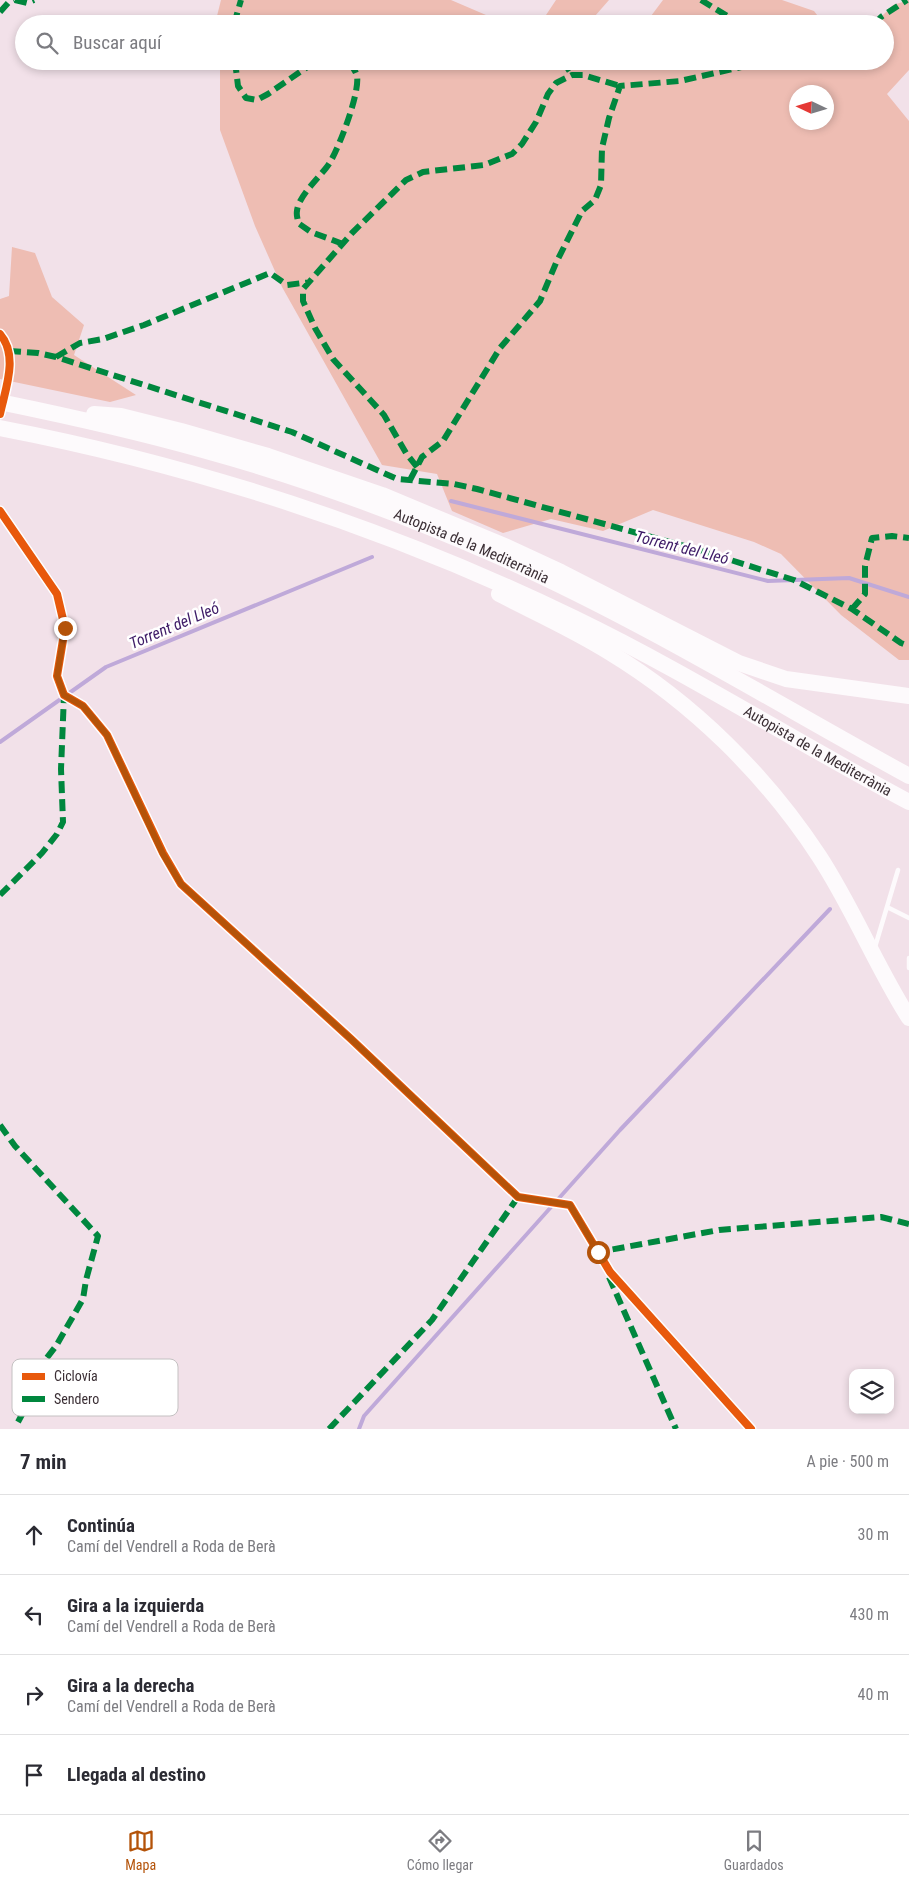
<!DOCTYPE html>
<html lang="es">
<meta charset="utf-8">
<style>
body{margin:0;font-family:"Roboto Condensed",sans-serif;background:#f2f2f3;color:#2b2b33}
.controls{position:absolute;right:15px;bottom:15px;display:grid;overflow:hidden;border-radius:10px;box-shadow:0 2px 8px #0003}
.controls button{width:45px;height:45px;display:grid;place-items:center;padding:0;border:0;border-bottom:1px solid #e1e1e2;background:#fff;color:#2b2b33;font:25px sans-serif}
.compass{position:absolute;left:789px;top:85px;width:45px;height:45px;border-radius:50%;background:#fff;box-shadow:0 2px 8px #0003;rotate:274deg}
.stop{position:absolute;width:15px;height:15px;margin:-11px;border:4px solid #b45309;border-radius:50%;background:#fff}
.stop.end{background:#b45309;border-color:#fff;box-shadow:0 1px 5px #0008}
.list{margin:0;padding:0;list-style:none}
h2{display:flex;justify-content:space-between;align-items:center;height:65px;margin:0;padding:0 20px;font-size:21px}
h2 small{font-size:16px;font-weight:400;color:#7c7c81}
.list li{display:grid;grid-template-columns:32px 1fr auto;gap:15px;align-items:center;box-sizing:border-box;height:80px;padding:0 20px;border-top:1px solid #e1e1e2}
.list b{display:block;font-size:19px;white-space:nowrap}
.list p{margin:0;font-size:16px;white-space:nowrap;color:#7c7c81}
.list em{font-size:16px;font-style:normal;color:#7c7c81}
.icon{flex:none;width:28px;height:28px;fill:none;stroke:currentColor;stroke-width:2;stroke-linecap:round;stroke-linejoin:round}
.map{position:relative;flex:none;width:909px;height:1429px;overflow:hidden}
.search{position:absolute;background:#fff;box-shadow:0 2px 8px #0003;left:15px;right:15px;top:15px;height:55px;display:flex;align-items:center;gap:12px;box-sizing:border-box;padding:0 18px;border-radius:28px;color:#7c7c81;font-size:19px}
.sheet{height:385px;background:#fff}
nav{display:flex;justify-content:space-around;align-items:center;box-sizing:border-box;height:70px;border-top:1px solid #e1e1e2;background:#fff;font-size:14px;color:#7c7c81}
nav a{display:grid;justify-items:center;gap:2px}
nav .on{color:#b45309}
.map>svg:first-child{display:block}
.forest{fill:#eebdb3;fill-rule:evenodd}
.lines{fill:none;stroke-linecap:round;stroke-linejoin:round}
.stream{stroke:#bfa9d9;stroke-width:4}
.lane{stroke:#fdfafc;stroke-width:4.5}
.street{stroke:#fdfafc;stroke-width:9}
.highway{stroke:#fdfafc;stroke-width:16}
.quiet{stroke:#00873e;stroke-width:6;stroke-dasharray:12 6;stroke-linecap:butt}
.cycleway-casing{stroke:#fff;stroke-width:11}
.cycleway{stroke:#e8590c;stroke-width:8}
.route{stroke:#b45309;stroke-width:6}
.labels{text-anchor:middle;stroke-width:5;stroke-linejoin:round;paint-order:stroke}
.street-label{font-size:15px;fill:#3b2f35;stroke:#fff}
.water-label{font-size:16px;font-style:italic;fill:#3d1a66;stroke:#fff}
.key{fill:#fff;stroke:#c4c1c2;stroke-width:1}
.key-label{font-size:14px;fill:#3b2f35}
</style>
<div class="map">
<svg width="909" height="1429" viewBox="0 0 909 1429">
<rect width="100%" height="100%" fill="#f2e1e9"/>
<!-- forest -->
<path class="forest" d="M221 0H451L507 24H215Z
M556 0H609L588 24H540Z
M663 0H782L814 11 824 24H645Z
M909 0V70L887 94 909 121V660H899L841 615 781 554 754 542 653 510 603 531 551 519 503 533 452 511 437 474 382 465 282 287 255 226 220 130V61H602L609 67 614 61H885V24H874L893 5ZM796 92H826V122H796Z
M12 247 35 253 52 297 84 325 74 355 136 395 110 402 0 379V299L9 296Z"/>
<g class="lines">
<!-- stream -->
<path class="stream" d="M451 501 768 581 849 578 909 597
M0 742 106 667 372 557
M359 1429 364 1416 620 1130 830 909"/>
<!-- lane -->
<path class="lane" d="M887 907 909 918
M875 947 898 870
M909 958V968"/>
<!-- street -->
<path class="street" d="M0 334C19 356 5 390 0 414
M0 511 57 594 65 628 57 676 64 695 83 706 107 735 163 853 181 884 351 1039 518 1197 570 1205 610 1272 751 1429"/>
<!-- highway -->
<g class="highway">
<path id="s1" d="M0 402C68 416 136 431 203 450 305 478 405 515 502 558 643 621 774 702 909 776"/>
<path d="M94 414 121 416 181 431 268 456 382 495 507 547 561 572 739 663 786 679 909 696"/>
<path id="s2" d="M0 428C198 466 392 530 574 618 688 673 796 742 909 802"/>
<path d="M499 594C536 613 574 630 609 652 693 703 765 774 819 856 853 908 876 966 909 1018"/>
</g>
<!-- quiet -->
<path class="quiet" d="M15 0 27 3 34 0
M701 0 732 19 744 24
M0 12 9 2 14 0
M234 24 241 0
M874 24 881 17 907 0
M235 61 238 86 246 98 257 100 268 94 316 61
M563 61 572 75
M351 65 366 61
M343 244 311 232 298 223C298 219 296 215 297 211 298 196 321 176 329 164 339 148 360 93 357 76 355 69 351 64 345 61
M9 351 38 353 56 357 292 432 397 479 454 484 477 489 699 550 794 580 852 609 901 643 909 646
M56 357 80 343 103 339 144 325 270 273 287 285 310 282
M417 467 406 453 384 415 333 359 315 328 303 301V289L352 233 406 180 423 172 484 165 512 154 522 144 536 122 548 94 556 83 572 75H583L620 86
M410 480 422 457 443 441 500 348 540 301 556 263 582 211 595 200 601 185 602 148 609 118 620 86 680 81 768 61
M852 609 865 594V566L872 538 892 536 909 538
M0 895 42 853 57 834 63 822 61 769 64 695
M0 1125 15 1146 98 1236 86 1280 83 1299 56 1346 46 1359 41 1379 18 1422
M599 1255 598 1252 719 1230 881 1217 909 1224
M609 1277 676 1429
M329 1429 432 1320 518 1197"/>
<!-- cycleway casing -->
<g class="cycleway-casing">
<path id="cycleway" d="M0 334C19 356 5 390 0 414
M0 511 57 594 65 628 57 676 64 695 83 706 107 735 163 853 181 884 351 1039 518 1197 570 1205 610 1272 751 1429"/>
</g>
<!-- cycleway -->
<use href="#cycleway" class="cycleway"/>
</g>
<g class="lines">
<!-- route -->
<path class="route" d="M65 628 57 676 64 695 83 706 107 735 163 854 181 884 351 1039 518 1197 570 1205 598 1252"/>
</g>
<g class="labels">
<!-- street labels -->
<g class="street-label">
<text dy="5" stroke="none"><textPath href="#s1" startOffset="494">Autopista de la Mediterrània</textPath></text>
<text dy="5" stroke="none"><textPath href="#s2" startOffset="884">Autopista de la Mediterrània</textPath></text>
</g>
<!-- water labels -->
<g class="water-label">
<text transform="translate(682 547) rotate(14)" y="6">Torrent del Lleó</text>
<text transform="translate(174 625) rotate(-23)" y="6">Torrent del Lleó</text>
</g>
</g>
<!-- legend -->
<rect x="12" y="1359" width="166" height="57" rx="8" class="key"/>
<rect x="22" y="1373" width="23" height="7" fill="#e8590c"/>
<rect x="22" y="1396" width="23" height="6" fill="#00873e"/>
<g class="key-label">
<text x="54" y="1381">Ciclovía</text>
<text x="54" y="1404">Sendero</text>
</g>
</svg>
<div class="controls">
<button><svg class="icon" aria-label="layers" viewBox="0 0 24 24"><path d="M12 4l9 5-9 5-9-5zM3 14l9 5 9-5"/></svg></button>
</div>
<svg class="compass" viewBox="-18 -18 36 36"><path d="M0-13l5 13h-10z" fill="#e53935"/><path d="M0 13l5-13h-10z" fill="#7c7c81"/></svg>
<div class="stop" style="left:598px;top:1252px"></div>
<div class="stop end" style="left:65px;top:628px"></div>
<div class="search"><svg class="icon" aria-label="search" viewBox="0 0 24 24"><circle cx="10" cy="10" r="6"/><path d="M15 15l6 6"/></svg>Buscar aquí</div>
</div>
<section class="sheet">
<h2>7 min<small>A pie · 500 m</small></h2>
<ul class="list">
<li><svg class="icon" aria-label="ahead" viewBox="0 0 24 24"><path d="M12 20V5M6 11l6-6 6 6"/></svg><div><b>Continúa</b><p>Camí del Vendrell a Roda de Berà</p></div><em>30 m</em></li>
<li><svg class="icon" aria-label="left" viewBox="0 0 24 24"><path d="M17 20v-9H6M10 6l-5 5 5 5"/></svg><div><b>Gira a la izquierda</b><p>Camí del Vendrell a Roda de Berà</p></div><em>430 m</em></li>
<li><svg class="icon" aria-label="right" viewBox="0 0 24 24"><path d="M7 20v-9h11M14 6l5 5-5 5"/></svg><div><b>Gira a la derecha</b><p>Camí del Vendrell a Roda de Berà</p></div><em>40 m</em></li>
<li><svg class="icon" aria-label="arrive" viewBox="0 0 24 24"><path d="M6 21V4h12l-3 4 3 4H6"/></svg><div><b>Llegada al destino</b></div></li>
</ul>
</section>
<nav>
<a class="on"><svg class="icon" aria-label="map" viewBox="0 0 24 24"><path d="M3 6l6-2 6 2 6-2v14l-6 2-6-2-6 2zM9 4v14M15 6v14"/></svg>Mapa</a>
<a><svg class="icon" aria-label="directions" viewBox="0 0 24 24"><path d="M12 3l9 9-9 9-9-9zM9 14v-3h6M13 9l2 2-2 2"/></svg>Cómo llegar</a>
<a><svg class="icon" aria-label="saved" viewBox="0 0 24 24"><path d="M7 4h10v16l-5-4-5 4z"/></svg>Guardados</a>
</nav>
